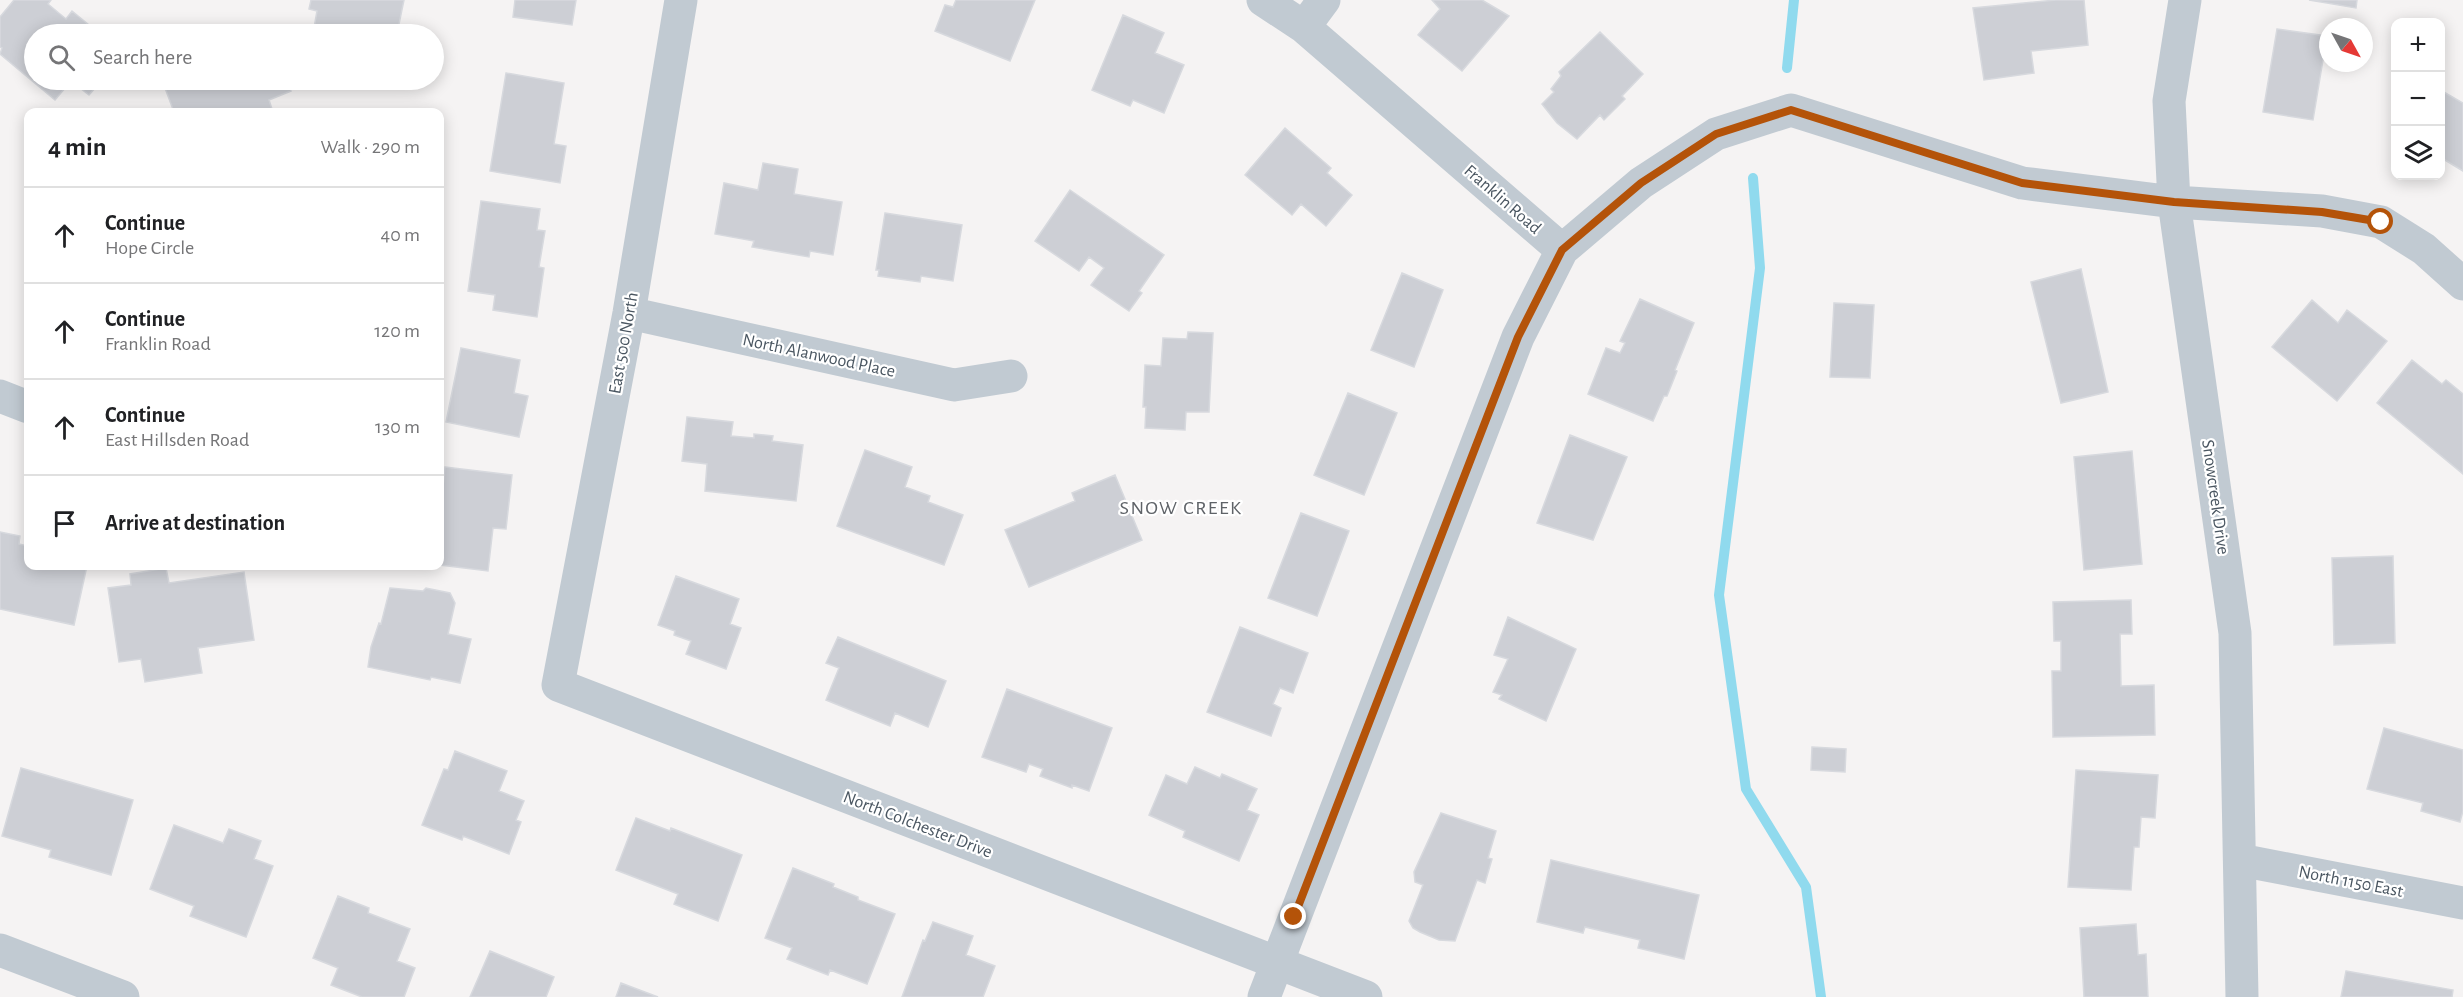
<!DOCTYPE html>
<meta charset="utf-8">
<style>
body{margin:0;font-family:"Alegreya Sans",sans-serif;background:#f2f2f2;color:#202124}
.controls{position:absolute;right:18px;top:18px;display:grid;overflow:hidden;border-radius:12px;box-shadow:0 3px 15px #0003}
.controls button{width:54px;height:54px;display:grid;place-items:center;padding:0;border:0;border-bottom:2px solid #e0e0e0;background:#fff;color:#202124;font:30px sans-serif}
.compass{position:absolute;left:2319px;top:18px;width:54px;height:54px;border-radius:50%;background:#fff;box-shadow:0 3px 15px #0003;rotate:130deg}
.stop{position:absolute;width:18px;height:18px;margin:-14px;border:4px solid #b45309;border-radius:50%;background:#fff}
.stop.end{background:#b45309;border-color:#fff;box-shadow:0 2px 6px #0008}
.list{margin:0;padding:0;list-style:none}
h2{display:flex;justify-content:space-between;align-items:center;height:78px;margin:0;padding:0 24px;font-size:26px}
h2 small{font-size:20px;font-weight:400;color:#757577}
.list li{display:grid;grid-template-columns:39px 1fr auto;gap:18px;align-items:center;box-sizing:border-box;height:96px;padding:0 24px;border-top:2px solid #e0e0e0}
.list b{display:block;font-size:22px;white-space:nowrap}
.list p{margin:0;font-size:20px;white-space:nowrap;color:#757577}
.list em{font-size:20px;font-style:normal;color:#757577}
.icon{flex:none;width:33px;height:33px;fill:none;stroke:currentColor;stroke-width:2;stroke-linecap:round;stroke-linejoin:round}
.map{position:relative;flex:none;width:2463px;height:997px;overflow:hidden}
.search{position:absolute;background:#fff;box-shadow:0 3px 15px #0003;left:24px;top:24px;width:420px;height:66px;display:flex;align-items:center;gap:15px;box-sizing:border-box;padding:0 21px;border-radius:33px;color:#757577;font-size:22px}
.panel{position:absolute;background:#fff;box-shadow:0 3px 15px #0003;left:24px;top:108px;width:420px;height:462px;border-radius:12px}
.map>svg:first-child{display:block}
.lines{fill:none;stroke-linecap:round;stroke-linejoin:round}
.stream{stroke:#90daee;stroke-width:10}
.building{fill:#cdcfd5;stroke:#d7d9de;stroke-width:1.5}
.minor{stroke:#c1cad2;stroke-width:33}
.route{stroke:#b45309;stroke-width:8}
.labels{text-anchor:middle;stroke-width:4.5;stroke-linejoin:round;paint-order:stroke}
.street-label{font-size:18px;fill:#4a5661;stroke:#fff}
.neighbourhood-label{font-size:20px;letter-spacing:1.5px;fill:#5f6368;stroke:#fff}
</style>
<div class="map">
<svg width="2463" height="997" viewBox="0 0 2463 997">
<rect width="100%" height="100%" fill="#f5f3f3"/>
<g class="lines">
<!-- stream -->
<path class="stream" d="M1787 68 1794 0
M1753 178 1760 268 1719 595 1746 789 1806 887 1821 997"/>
</g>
<!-- building -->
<path class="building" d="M14 0H51L48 4 66 19 72 11 100 34H34V80H102L89 95 71 81 55 100 0 54 2 48 0 47V17Z
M311 0H404L398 29 381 26 379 34H350L314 28 317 11 309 9Z
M515 0H576L572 25 513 17Z
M956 0H1035L1010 61 935 31 945 5 953 7Z
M1482 0 1509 16 1462 71 1418 35 1440 9 1432 0Z
M2056 0H2084L2088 45 2031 51 2034 73 1984 80 1973 8Z
M2309 0H2357L2356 8Z
M1123 15 1164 33 1155 53 1184 65 1164 113 1133 100 1130 106 1092 90Z
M2277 29 2327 36 2313 120 2263 112Z
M1600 32 1643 74 1622 96 1625 99 1604 120 1600 115 1577 139 1557 123 1542 104 1554 92 1551 89 1561 76 1559 72Z
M506 73 564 83 554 144 566 146 560 183 490 171Z
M162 80H286L291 91 269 100 273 112H174Z
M2442 91 2463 103V171L2440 157V94Z
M1285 128 1331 168 1327 173 1352 195 1326 226 1301 204 1292 215 1245 175Z
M763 163 798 169 794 194 842 202 833 255 810 251 809 257 752 247 754 241 715 234 724 183 758 190Z
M1070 190 1164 255 1139 291 1142 293 1129 311 1091 285 1104 268 1089 257 1079 271 1035 241Z
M481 201 540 209 537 230 545 231 539 267 544 268 537 317 493 310 495 295 468 291Z
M885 213 962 225 953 281 921 276 920 282 878 276 879 270H876Z
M2081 269 2108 392 2061 403 2031 282Z
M1402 273 1443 290 1414 367 1371 350Z
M1640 299 1694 323 1675 370 1677 371 1667 396H1664L1653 421 1588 394 1606 348 1620 353 1625 343 1620 341Z
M2312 300 2338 323 2347 310 2387 341 2337 401 2272 347Z
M1834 303 1874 305 1870 378 1830 377Z
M1188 332 1213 333 1209 412H1186L1185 430 1145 428 1146 407H1143L1145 365 1161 366 1163 338 1187 339Z
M461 348 520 360 514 393 528 396 519 437 446 422Z
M2412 360 2442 384 2446 380 2463 394V474L2377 403Z
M1348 393 1397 413 1364 495 1314 475Z
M687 417 733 422 731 436 754 438V434L773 436 772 441 803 445 796 501 705 491 707 464 682 461Z
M1570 435 1627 457 1593 540 1537 523Z
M865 450 912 467 905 487 930 496 928 502 963 515 944 565 837 526Z
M2132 451 2142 564 2084 570 2074 457Z
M445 467 512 475 506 529 493 528 488 571 440 565V516Z
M1115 475 1142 540 1029 587 1005 530 1075 501 1072 493Z
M1301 513 1349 531 1317 616 1268 598Z
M0 532 20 536 19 544 28 546V566H87L74 625 0 609Z
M2393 556 2395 643 2334 645 2332 558Z
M166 568 169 583 244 572 254 640 198 648 202 673 145 682 141 659 119 662 108 588 131 585 130 574Z
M676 576 739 599 730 624 741 628 726 669 686 654 691 641 674 635 675 631 658 625Z
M390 588 423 591 426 588 450 593 455 603 448 634 471 639 460 683 431 677 430 680 368 667 371 647 379 623 381 624Z
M2131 600 2132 634H2120L2121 686 2154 685 2155 735 2053 737 2052 671H2061V641H2054L2053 602Z
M1508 617 1576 649 1546 721 1499 699 1502 695 1493 692 1508 659 1494 655Z
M1240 627 1308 653 1293 693 1280 688 1273 704 1281 708 1271 736 1207 712Z
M838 637 946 681 928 727 895 713 890 726 826 700 839 668 826 663Z
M1007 689 1112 728 1089 791 1072 785V788L1040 776 1043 769 1029 764 1026 772 982 757Z
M2384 728 2463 750V811L2460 822 2421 811 2423 803 2367 789Z
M1812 747 1846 749 1845 772 1811 770Z
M455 751 507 771 499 791 524 801 516 820 521 822 509 854 463 836 462 840 422 825 444 769 448 770Z
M1195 767 1220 778 1222 774 1257 789 1247 810 1259 815 1239 861 1183 837 1185 831 1149 815 1166 775 1187 784Z
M21 768 133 800 111 875 49 857 51 850 2 836Z
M2076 770 2158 775 2155 818 2141 817 2139 847H2134L2131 890 2068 887Z
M1441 813 1496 831 1488 858 1492 859 1485 883 1477 880 1455 941 1439 940 1420 932 1413 928 1409 921 1423 885 1415 882 1414 872Z
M636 818 670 831 671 828 742 855 718 921 674 904 678 894 616 870Z
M174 825 223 843 229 829 261 841 254 859 273 866 246 937 190 916 194 906 150 889Z
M1551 860 1699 895 1684 959 1638 948 1640 940 1585 927 1583 933 1537 922Z
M793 868 834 884 833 887 858 897V900L895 914 867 984 830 970 828 975 787 959 792 948 765 938Z
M338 896 369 908 368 913 410 929 397 961 415 968 404 997H362L331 985 338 968 313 958Z
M933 922 973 936 966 955 995 966 983 997H902L923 940 925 941Z
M2136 924 2138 955 2146 954 2148 997H2084L2080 928Z
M490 951 554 977 546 997H470Z
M2346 971 2453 990 2452 997H2341Z
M621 983 658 997H616Z"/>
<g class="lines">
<!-- minor -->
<path class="minor" d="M681 0 629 313 558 685 1366 997
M1263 0 1304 27 1562 250
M2185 0 2169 101 2174 202 2235 633 2242 997
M1304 27 1324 0
M629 313 954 385 1011 376
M0 396 28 407
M2240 860 2463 903
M0 950 123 997
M1264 997 1518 337 1562 250 1641 183 1716 134 1791 110 2022 183 2174 202 2322 211 2381 222 2424 249 2463 284"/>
</g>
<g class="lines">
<!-- route -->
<path class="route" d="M1294 917 1518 337 1562 250 1641 183 1716 134 1791 110 2022 183 2174 202 2322 212 2381 222"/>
</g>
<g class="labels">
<!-- street labels -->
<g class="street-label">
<text transform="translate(1503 199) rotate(41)" y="6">Franklin Road</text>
<text transform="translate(623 343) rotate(-80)" y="6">East 500 North</text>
<text transform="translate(819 355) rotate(12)" y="6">North Alanwood Place</text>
<text transform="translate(2216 497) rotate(82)" y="6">Snowcreek Drive</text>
<text transform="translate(918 824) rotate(21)" y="6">North Colchester Drive</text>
<text transform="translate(2351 881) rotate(11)" y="6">North 1150 East</text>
</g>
<!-- neighbourhood labels -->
<g class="neighbourhood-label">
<text x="1181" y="514">SNOW CREEK</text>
</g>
</g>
</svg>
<div class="controls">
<button>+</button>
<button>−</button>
<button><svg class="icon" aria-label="layers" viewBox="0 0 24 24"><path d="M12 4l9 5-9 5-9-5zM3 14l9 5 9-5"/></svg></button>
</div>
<svg class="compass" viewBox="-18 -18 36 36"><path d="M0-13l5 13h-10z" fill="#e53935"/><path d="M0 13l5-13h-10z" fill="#757577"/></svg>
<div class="stop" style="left:2381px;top:222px"></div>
<div class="stop end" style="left:1294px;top:917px"></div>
<div class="search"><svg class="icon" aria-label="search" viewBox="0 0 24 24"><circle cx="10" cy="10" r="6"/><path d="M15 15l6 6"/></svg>Search here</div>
<section class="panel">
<h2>4 min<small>Walk · 290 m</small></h2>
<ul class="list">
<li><svg class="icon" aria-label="ahead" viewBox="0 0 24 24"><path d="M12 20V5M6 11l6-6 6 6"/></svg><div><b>Continue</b><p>Hope Circle</p></div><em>40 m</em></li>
<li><svg class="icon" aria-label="ahead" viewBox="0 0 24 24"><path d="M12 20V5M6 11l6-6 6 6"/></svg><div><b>Continue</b><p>Franklin Road</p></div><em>120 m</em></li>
<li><svg class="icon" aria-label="ahead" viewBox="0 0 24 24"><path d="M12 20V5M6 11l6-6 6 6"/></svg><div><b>Continue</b><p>East Hillsden Road</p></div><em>130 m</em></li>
<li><svg class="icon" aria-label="arrive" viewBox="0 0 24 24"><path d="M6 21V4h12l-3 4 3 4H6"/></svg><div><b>Arrive at destination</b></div></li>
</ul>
</section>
</div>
